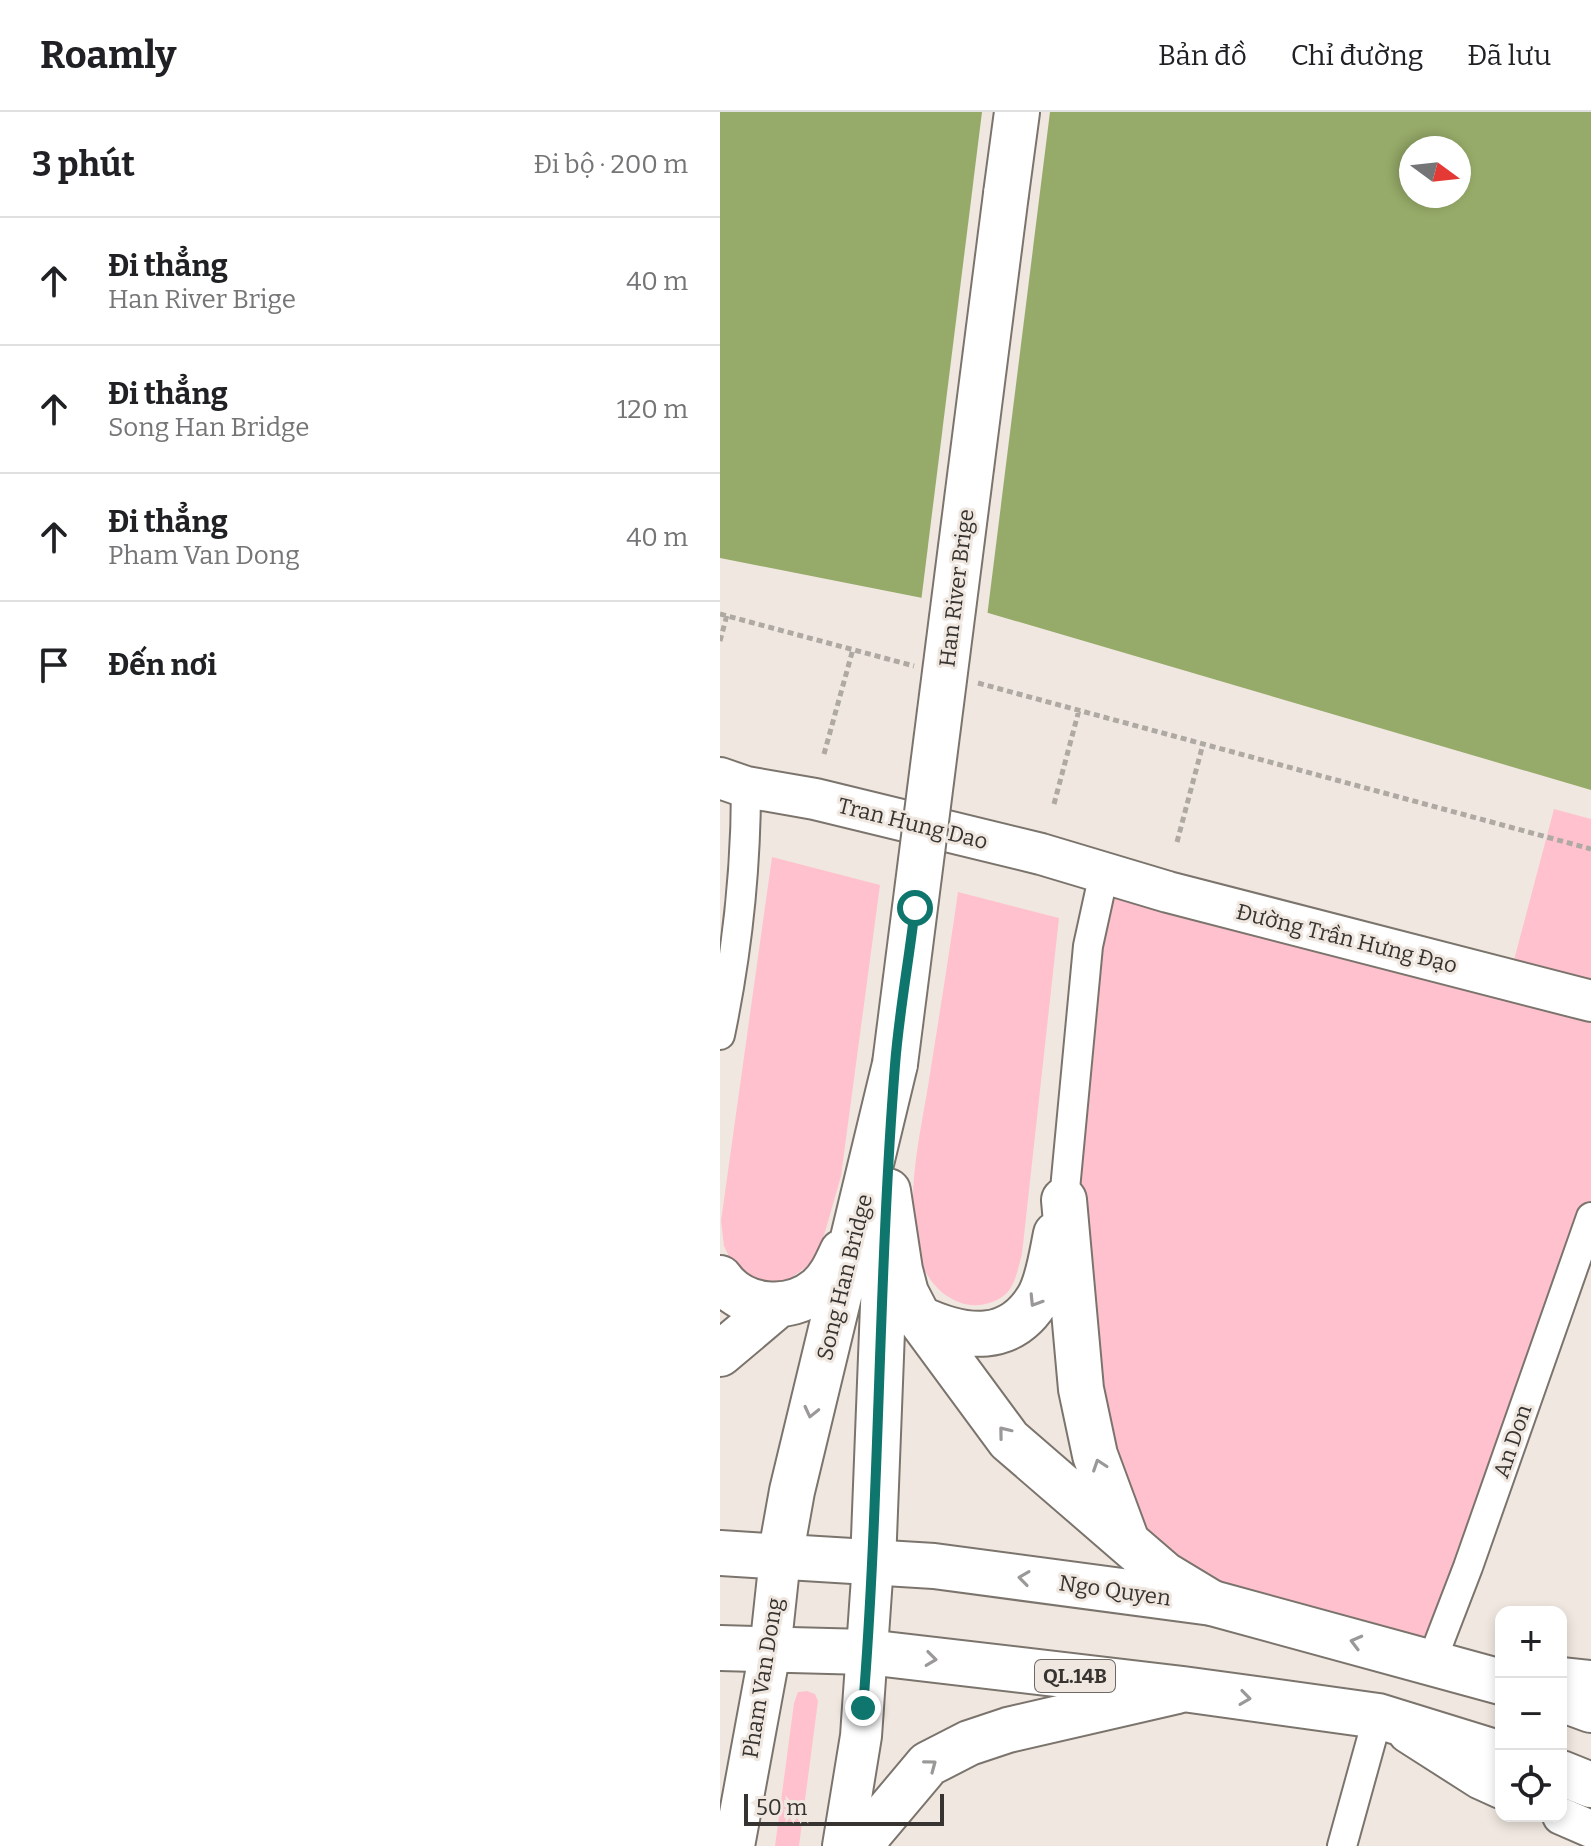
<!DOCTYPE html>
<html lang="vi">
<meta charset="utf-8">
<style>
body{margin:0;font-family:Bitter,serif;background:#f6f6f6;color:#202124}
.controls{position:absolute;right:24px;bottom:24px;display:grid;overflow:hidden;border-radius:16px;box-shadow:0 4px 12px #0003}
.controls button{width:72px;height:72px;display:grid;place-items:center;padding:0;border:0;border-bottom:2px solid #e0e0e0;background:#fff;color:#202124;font:40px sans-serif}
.compass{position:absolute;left:679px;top:24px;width:72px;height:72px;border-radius:50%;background:#fff;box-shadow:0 4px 12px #0003;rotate:105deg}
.scale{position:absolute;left:24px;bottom:20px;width:200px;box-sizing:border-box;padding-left:8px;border:4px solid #363330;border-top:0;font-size:22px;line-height:28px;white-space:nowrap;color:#363330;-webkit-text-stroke:6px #f0e8e0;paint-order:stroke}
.stop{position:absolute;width:24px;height:24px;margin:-18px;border:6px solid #0f766e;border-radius:50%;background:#fff}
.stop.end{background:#0f766e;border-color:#fff;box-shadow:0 2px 8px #0008}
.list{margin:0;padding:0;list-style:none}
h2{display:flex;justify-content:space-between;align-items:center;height:104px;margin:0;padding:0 32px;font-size:34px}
h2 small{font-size:26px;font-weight:400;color:#757577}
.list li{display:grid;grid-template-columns:52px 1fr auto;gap:24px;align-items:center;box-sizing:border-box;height:128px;padding:0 32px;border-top:2px solid #e0e0e0}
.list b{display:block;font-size:30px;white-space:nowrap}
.list p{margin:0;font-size:26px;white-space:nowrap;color:#757577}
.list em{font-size:26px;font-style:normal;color:#757577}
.icon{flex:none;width:44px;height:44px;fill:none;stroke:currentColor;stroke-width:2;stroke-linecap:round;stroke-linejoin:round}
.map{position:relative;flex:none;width:871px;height:1734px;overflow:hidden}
header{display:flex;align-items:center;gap:48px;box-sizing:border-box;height:112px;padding:0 40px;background:#fff;border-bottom:2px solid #e0e0e0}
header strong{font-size:38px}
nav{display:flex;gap:44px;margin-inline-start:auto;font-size:28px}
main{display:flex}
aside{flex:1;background:#fff}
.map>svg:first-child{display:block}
.green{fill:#ffc1ce}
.water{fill:#96aa69;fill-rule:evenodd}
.pier{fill:#f0e8e0}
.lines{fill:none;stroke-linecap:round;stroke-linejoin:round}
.minor-casing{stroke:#7b746d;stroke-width:32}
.tertiary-casing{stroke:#7b746d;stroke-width:40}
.secondary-casing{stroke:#7b746d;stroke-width:44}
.primary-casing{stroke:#7b746d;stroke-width:48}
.trunk-casing{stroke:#7b746d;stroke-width:48}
.path{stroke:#afa9a3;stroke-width:5;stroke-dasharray:6 4;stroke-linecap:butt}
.minor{stroke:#fff;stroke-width:28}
.tertiary{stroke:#fff;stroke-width:36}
.secondary{stroke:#fff;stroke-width:40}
.primary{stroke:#fff;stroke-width:44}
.trunk{stroke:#fff;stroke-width:44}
.primary-bridge-casing{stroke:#7b746d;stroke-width:48;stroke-linecap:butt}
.primary-bridge{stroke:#fff;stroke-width:44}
.oneway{stroke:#9a9998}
.route{stroke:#0f766e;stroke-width:10}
.labels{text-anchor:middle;stroke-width:6;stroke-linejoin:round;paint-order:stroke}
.shield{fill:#f0e8e0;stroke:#6e6965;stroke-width:2}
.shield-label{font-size:20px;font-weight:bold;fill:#363330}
.street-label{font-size:22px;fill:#363330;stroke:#f0e8e0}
</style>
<header>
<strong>Roamly</strong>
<nav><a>Bản đồ</a><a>Chỉ đường</a><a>Đã lưu</a></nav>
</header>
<main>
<aside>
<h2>3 phút<small>Đi bộ · 200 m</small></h2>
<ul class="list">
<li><svg class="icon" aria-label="ahead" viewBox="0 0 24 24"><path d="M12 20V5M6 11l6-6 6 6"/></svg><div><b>Đi thẳng</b><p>Han River Brige</p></div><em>40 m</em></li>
<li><svg class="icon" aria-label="ahead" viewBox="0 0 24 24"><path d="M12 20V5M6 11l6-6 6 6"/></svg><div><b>Đi thẳng</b><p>Song Han Bridge</p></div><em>120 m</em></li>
<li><svg class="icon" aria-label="ahead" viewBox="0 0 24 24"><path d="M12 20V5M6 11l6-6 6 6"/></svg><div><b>Đi thẳng</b><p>Pham Van Dong</p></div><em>40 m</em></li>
<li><svg class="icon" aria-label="arrive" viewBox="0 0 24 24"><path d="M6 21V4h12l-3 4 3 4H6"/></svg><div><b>Đến nơi</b></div></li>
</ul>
</aside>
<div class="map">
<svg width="871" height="1734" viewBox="0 0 871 1734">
<rect width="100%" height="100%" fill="#f0e8e0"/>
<!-- green -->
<path class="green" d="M834 697 871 707V868L794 848Z
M52 745 160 773 121 1064 99 1141 86 1155 68 1168 46 1174 27 1168 13 1153 4 1134 1 1109Z
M384 761 871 891V1105L711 1551 499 1493 406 1427 344 1088Z
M238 780 339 806 302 1142C298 1156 295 1177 282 1185 246 1208 208 1179 199 1143 184 1085 200 1025 209 968 219 905 229 843 238 780Z
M87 1579 95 1582 98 1589 79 1734H55L74 1591 78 1580Z"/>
<!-- water -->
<path class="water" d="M0 0H871V678L248 495 0 446ZM691 36H739V84H691Z"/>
<!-- pier -->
<path class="pier" d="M262 0H330L267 505 201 490Z"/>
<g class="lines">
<!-- minor casing -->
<g class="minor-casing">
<path id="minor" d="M0 923C17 841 26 759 26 675
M344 1088 368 834 384 761
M711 1551 748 1455 871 1105
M622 1734 658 1604"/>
</g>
<!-- tertiary casing -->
<g class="tertiary-casing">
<path id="tertiary" d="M841 1564 871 1567
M687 1622 759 1668 781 1678
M841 1704 871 1717"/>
</g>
<!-- secondary casing -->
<g class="secondary-casing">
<path id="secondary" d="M0 666 26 675 95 687 321 742 448 780 871 889
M14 1734 50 1539 60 1446
M123 1734 141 1624 153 1451"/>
</g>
<!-- primary casing -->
<g class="primary-casing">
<path id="primary" d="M286 82 297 0
M168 1079 180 1158 186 1181 199 1206 289 1328 444 1462 492 1491
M344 1088 361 1277 375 1343 405 1424
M0 1166C22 1197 69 1201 98 1177 110 1167 116 1153 122 1140
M199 1206C244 1227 292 1234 320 1183 329 1165 332 1141 336 1122
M0 1242 58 1193
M60 1446 72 1379 175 952
M153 1451 165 1142
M144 1734 150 1721 208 1652 249 1631 288 1618 457 1579"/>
</g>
<!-- trunk casing -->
<g class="trunk-casing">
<path id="trunk" d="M0 1441 214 1454 492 1491 781 1570
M0 1536 147 1540 463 1577 658 1604 781 1642
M841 1587 871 1598
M841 1661 871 1673"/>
</g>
<!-- path -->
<path class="path" d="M0 502 194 554
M0 529 7 503
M258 571 871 737
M104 642 133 537
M334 692 359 598
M457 730 483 632"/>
<!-- minor -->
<use href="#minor" class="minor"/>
<!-- tertiary -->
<use href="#tertiary" class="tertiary"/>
<!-- secondary -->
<use href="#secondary" class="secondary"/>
<!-- primary -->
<use href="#primary" class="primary"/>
<!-- trunk -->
<use href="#trunk" class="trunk"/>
<!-- primary-bridge casing -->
<g class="primary-bridge-casing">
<path id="primary-bridge" d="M175 952 286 82"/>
</g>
<!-- primary-bridge -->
<use href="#primary-bridge" class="primary-bridge"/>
</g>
<!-- one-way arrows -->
<defs><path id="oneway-chevron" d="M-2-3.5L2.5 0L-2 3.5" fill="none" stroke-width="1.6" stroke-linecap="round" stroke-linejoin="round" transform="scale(2)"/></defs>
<g class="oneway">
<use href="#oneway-chevron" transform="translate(315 1189) rotate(122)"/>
<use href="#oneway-chevron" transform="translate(91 1300) rotate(103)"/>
<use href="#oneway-chevron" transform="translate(284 1320) rotate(-129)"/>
<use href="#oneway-chevron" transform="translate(379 1353) rotate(-109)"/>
<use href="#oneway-chevron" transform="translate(304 1466) rotate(-172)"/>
<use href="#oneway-chevron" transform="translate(636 1530) rotate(-165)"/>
<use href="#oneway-chevron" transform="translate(211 1547) rotate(7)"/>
<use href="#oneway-chevron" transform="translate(525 1586) rotate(8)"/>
<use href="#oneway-chevron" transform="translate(211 1653) rotate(-37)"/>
</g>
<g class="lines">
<!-- route -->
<path class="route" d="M143 1596C160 1382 158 1167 175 953 179 901 189 848 195 796"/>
</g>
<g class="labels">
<!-- shield labels -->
<rect class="shield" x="315" y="1548" width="80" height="32" rx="6"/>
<g class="shield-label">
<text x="355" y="1571">QL.14B</text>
</g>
<!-- street labels -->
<g class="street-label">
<text transform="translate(236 476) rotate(-83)" y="8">Han River Brige</text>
<text transform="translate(193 711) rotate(14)" y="8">Tran Hung Dao</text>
<text transform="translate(627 826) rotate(14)" y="8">Đường Trần Hưng Đạo</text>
<text transform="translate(124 1165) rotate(-76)" y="8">Song Han Bridge</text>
<text transform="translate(792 1329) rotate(-71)" y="8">An Don</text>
<text transform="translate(395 1478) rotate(8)" y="8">Ngo Quyen</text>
<text transform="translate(42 1566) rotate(-81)" y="8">Pham Van Dong</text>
</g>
</g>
</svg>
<div class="controls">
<button>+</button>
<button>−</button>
<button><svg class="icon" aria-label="locate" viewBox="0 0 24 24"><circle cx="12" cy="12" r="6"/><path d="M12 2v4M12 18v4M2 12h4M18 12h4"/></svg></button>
</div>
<svg class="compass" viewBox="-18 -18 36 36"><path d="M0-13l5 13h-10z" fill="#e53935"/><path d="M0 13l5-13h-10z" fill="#757577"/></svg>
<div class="scale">50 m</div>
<div class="stop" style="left:195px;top:796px"></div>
<div class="stop end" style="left:143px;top:1596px"></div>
</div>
</main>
